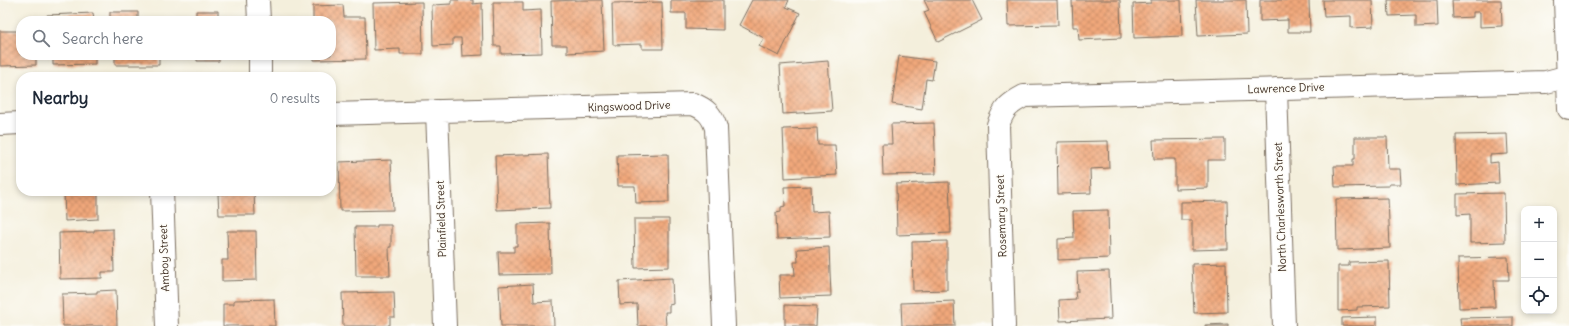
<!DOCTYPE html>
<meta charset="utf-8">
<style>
body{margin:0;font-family:Delius,sans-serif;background:#f2f2f3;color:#1f2937}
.controls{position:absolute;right:12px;bottom:12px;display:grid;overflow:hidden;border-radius:8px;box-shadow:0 2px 6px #0003}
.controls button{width:36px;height:36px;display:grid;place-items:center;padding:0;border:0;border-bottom:1px solid #e0e1e3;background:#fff;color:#1f2937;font:20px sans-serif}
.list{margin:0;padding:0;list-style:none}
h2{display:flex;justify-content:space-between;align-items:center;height:52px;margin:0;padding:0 16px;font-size:17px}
h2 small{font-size:13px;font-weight:400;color:#747a83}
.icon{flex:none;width:22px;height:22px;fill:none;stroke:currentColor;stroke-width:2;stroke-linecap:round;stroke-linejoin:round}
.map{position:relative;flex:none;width:1569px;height:326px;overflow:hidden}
.search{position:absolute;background:#fff;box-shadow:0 2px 6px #0003;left:16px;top:16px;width:320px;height:44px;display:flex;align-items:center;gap:10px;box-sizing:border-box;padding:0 14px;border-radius:16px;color:#747a83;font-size:15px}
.panel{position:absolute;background:#fff;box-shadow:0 2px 6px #0003;left:16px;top:72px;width:320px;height:124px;border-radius:16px}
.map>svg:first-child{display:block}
.building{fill:url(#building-cross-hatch)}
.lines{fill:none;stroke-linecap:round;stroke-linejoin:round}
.street-casing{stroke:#7c6f60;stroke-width:24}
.street{stroke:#fff;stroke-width:22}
.labels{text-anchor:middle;stroke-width:3;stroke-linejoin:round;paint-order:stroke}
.street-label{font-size:11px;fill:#3b2a1e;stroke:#fdfcf7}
</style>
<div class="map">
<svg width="1569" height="326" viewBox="0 0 1569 326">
<defs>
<pattern id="building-cross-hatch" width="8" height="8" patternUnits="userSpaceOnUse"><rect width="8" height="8" fill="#f1a87b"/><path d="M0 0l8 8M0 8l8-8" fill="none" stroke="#c48964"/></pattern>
</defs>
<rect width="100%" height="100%" fill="#fdfcf7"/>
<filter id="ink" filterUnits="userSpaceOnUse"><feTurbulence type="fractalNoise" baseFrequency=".025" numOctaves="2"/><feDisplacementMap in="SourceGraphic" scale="8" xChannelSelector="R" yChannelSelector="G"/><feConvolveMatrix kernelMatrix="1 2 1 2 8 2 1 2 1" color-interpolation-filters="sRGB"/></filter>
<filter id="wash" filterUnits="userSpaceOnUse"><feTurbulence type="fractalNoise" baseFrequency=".012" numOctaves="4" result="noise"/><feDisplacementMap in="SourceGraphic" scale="16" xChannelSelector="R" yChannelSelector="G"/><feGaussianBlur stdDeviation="0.9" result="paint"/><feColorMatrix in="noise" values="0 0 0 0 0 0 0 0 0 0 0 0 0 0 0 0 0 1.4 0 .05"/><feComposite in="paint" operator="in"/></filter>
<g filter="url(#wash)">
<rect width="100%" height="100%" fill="#f4efdc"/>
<g id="blocks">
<!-- building -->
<path class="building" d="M451 0H473V4L482 3 483 55 462 56 461 38H453V45L433 46 432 5 451 4Z
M579 0H602L604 51 567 53V45H552L551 1Z
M671 0H723V30L686 29V13H671Z
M752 0H789L786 7 800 13 779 56 759 46 764 38 739 25Z
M924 0H972L982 20 938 42 924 12 929 10Z
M1007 0H1057L1058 25 1008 26Z
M1072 0H1120L1121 38 1079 40 1078 27H1073Z
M1151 0H1181L1182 36 1134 38 1133 4 1151 3Z
M1196 0H1246L1247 34 1198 36Z
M1260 0H1309L1310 32H1288V20L1260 21Z
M1323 0H1372L1373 27 1351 28V16L1324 17Z
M1388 0H1437L1438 26 1416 27V15L1389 16Z
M1452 0H1501L1502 26 1480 27V12H1473V17L1453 18Z
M422 2 423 54H400V49L374 50 373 3Z
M493 2H523V11L541 10 542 53 501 54V46H494Z
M662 2 663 49H642V44L613 45 612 3Z
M343 5 344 17H365L366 59 314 60V55H331V21H313V6Z
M196 11H218V21H196Z
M110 12H138V21H110Z
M93 13 94 21H48L47 15Z
M0 31H21V55H36V65L0 66Z
M53 55H95V64L53 65Z
M115 55H159V65H115Z
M186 55H219V61H197V58H186Z
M899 56 935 61 932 80 926 79 922 109 892 104Z
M828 61 832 111 783 114 780 65Z
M934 123 936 174 883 175 882 144H892L891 124Z
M817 128 818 145H835L837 175 785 178 783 129Z
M1507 134 1508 154 1490 155V163L1498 162 1499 183 1457 185 1456 135Z
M1355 137H1387L1388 169H1400L1401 184H1389V186L1335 187 1334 166H1353V159H1355Z
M1225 139V160H1208V188L1175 189V159H1154L1153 140Z
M1108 141 1109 168 1090 169 1091 193 1058 194 1057 142Z
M548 154 550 208 497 210 495 156Z
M668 154 669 202 636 203 635 186H618L617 155Z
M391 160 393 210 340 211 339 162Z
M949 182 951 233 897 235 896 184Z
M811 186 812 212 829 211 830 237 777 239 776 213 781 212V207L785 206 784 187Z
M64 191H98V219L65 221Z
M225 191H254L255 215H219L218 194H225Z
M1504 193 1505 242 1470 243V214L1457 215V194Z
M1388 198 1390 248 1337 250 1336 199Z
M1227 201 1228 249 1192 250V220H1181V202Z
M1108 210 1109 258 1058 260V239L1074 238 1073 211Z
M634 219H669V267L635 268Z
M550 223 551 274 499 275 498 252H514V246H517V224Z
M377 225H391V247H389L390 276H356L355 227H377Z
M113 229 114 272H102V278L60 279 59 233 94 232V230Z
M227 231H256L257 280 222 281V260H228Z
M947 241V290L913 291 912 242Z
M829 247 831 296 780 298 779 275H795L794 262H798L797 249Z
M1508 257 1509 280H1494L1495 307 1459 308 1458 258Z
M1389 261 1390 306 1357 307V310L1338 311V266H1349V262Z
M1226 263 1227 312 1194 313 1192 264Z
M1109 271 1111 319 1060 321 1059 300 1076 299 1075 292H1078L1077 272Z
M672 278 673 304 669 305V312H665L666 326H638L637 304 620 305 619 281Z
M533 284 534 302 553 301 554 326H501L499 286Z
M116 290 117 326H63L62 294 97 293V291Z
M394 292 395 317H390V325H388V326H343L342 293Z
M274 299 275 326H223V304H234V300Z
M954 301 955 326H902L901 303Z
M785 305 817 306 816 326H785Z
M1377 317V326H1342V318Z
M1513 317V326H1461L1460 318Z
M1228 324V326H1205V325Z"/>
</g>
</g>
<g filter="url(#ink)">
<use href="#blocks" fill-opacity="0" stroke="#7c6f60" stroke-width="1"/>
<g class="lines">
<!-- street casing -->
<g class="street-casing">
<path id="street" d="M258 0 259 21
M1565 0 1569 109
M260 55V77
M1276 89 1284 326
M437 111 445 326
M331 114 693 104C706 109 712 115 716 128L724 326
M0 124 21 123
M162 191 167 326
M1004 326 998 125C1004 108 1009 104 1024 96L1546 82 1569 76"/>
</g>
<!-- street -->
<use href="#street" class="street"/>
</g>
</g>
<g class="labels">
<!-- street labels -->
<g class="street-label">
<text transform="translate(1286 88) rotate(-2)" y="4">Lawrence Drive</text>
<text transform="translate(629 106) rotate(-2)" y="4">Kingswood Drive</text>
<text transform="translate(1280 207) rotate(-92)" y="4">North Charlesworth Street</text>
<text transform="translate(1001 216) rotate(-92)" y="4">Rosemary Street</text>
<text transform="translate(441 219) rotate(-92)" y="4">Plainfield Street</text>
<text transform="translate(164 258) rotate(-92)" y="4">Amboy Street</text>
</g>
</g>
</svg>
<div class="controls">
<button>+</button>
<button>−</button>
<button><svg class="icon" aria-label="locate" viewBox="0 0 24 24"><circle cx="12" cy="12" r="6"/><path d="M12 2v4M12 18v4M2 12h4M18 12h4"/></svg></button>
</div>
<div class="search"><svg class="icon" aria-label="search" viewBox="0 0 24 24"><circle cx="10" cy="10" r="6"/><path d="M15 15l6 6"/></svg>Search here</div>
<section class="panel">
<h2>Nearby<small>0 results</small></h2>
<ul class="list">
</ul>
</section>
</div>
